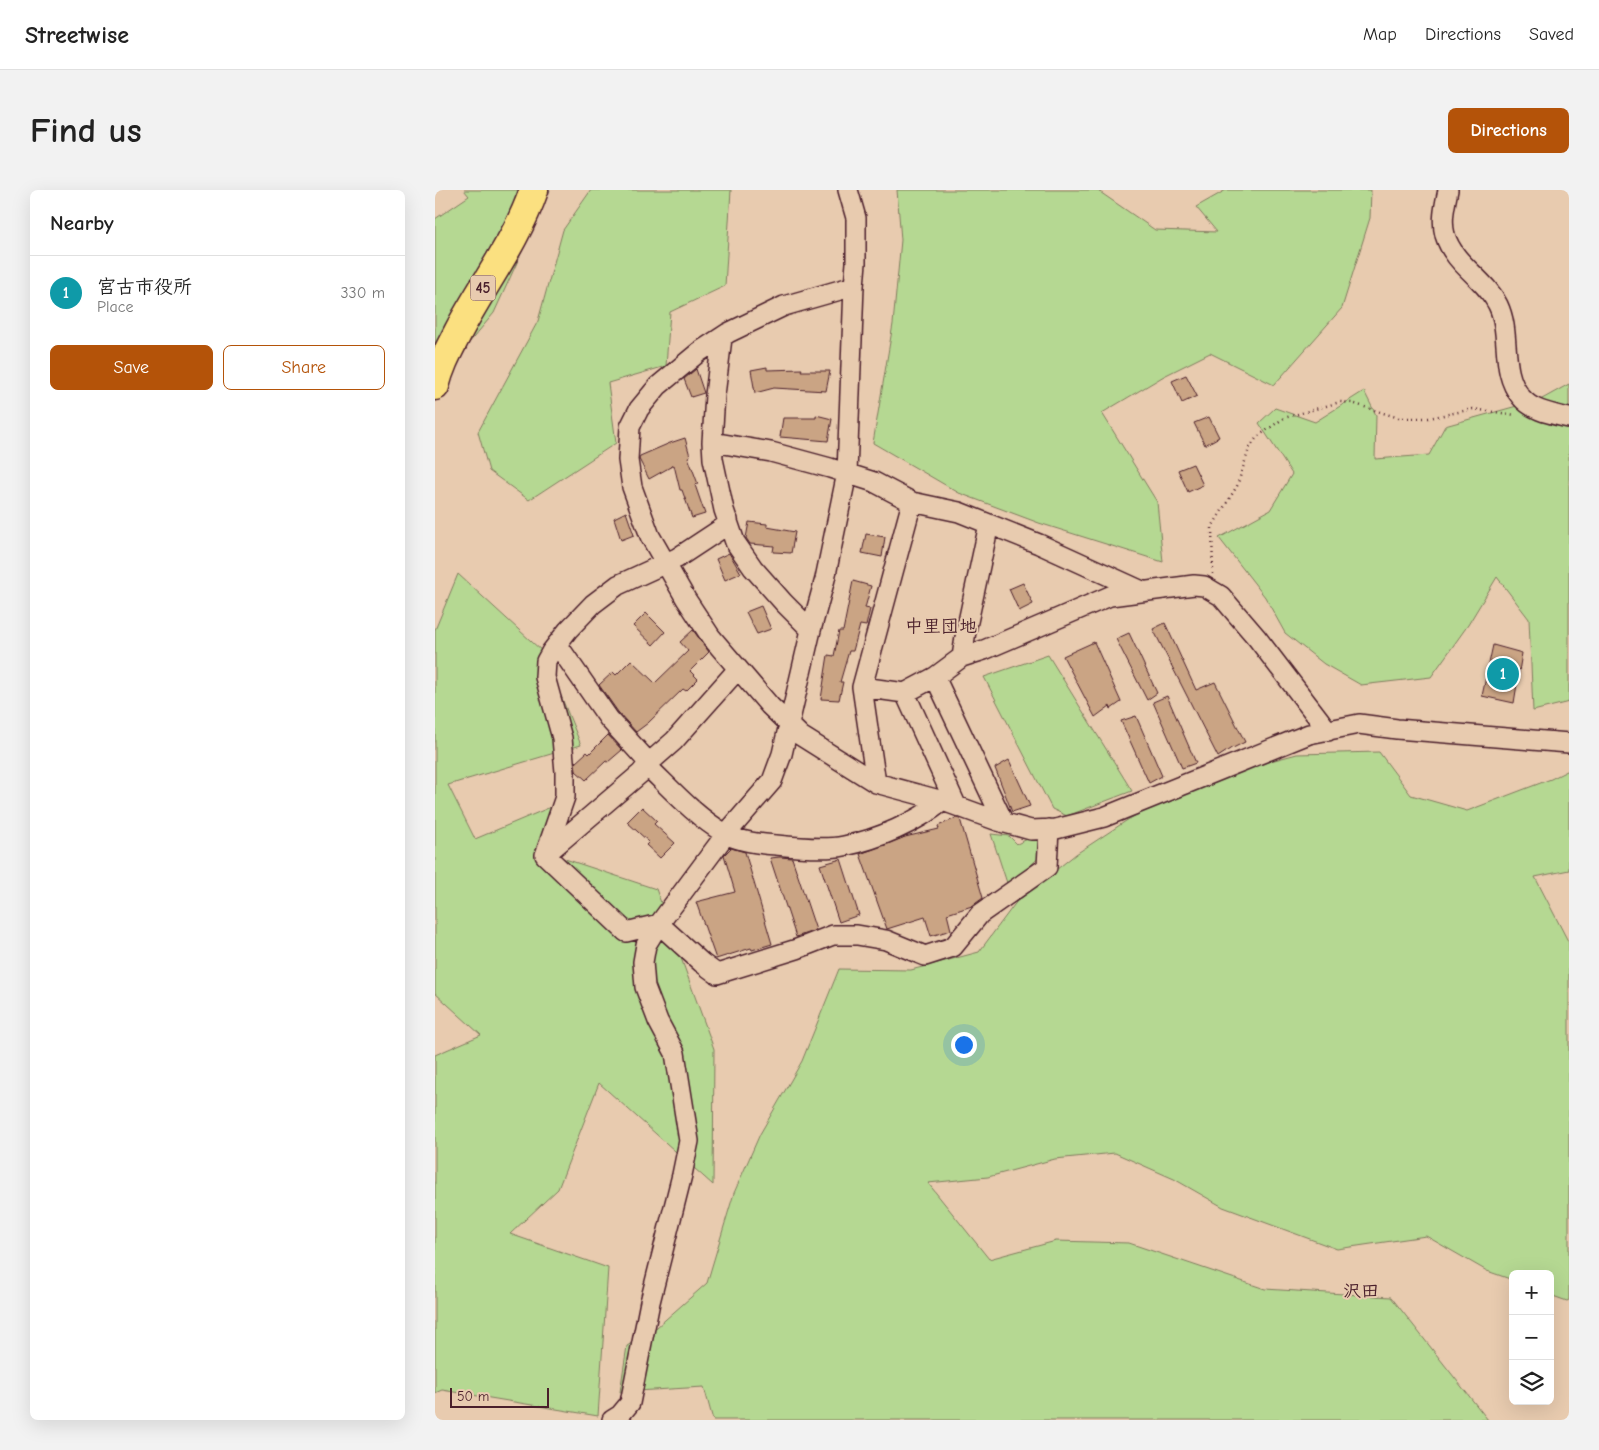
<!DOCTYPE html>
<meta charset="utf-8">
<style>
body{margin:0;font-family:"Comic Neue","Klee One",sans-serif;background:#f2f2f2;color:#222}
.controls{position:absolute;right:15px;bottom:15px;display:grid;overflow:hidden;border-radius:8px;box-shadow:0 5px 20px #0002}
.controls button{width:45px;height:45px;display:grid;place-items:center;padding:0;border:0;border-bottom:1px solid #e0e0e0;background:#fff;color:#222;font:25px sans-serif}
.scale{position:absolute;left:15px;bottom:12px;width:99px;box-sizing:border-box;padding-left:5px;border:2px solid #4a1f2b;border-top:0;font-size:14px;line-height:18px;white-space:nowrap;color:#4a1f2b;-webkit-text-stroke:4px #e8cbaf;paint-order:stroke}
.you{position:absolute;left:528px;top:854px;width:18px;height:18px;margin:-12px;border:4px solid #fff;border-radius:50%;background:#1a73e8;box-shadow:0 0 0 8px #1a73e833}
.badge{display:grid;place-items:center;width:32px;height:32px;border-radius:50%;background:#b45309;color:#fff;font-size:16px;font-weight:700}
.pin{position:absolute;translate:-50% -50%;border:2px solid #fff;box-shadow:0 1px 5px #0006}
.list{margin:0;padding:0;list-style:none}
h2{display:flex;justify-content:space-between;align-items:center;height:65px;margin:0;padding:0 20px;font-size:21px}
h2 small{font-size:16px;font-weight:400;color:#767676}
.list li{display:grid;grid-template-columns:32px 1fr auto;gap:15px;align-items:center;box-sizing:border-box;height:75px;padding:0 20px;border-top:1px solid #e0e0e0}
.list b{display:block;font-size:19px;white-space:nowrap}
.list p{margin:0;font-size:16px;white-space:nowrap;color:#767676}
.list em{font-size:16px;font-style:normal;color:#767676}
.actions{display:flex;gap:10px;padding:15px 20px}
.actions a{flex:1;padding:11px 0;border:1px solid #b45309;border-radius:8px;text-align:center;font-size:18px;color:#b45309}
.actions .main{background:#b45309;color:#fff}
.icon{flex:none;width:28px;height:28px;fill:none;stroke:currentColor;stroke-width:2;stroke-linecap:round;stroke-linejoin:round}
.map{position:relative;flex:none;width:1134px;height:1230px;overflow:hidden;border-radius:8px}
header{display:flex;align-items:center;gap:30px;box-sizing:border-box;height:70px;padding:0 25px;background:#fff;border-bottom:1px solid #e0e0e0}
header strong{font-size:24px}
nav{display:flex;gap:28px;margin-inline-start:auto;font-size:18px}
.intro{display:flex;align-items:center;justify-content:space-between;box-sizing:border-box;height:120px;padding:0 30px}
h1{margin:0;font-size:35px}
.button{padding:12px 22px;border-radius:8px;background:#b45309;color:#fff;font-size:18px;font-weight:700}
main{display:flex;gap:30px;padding:0 30px}
aside{flex:1;background:#fff;border-radius:8px;box-shadow:0 5px 20px #0002}
.map>svg:first-child{display:block}
.green{fill:#b5d892;stroke:#807c5e}
.building{fill:#caa484;stroke:#4a1f2b}
.lines{fill:none;stroke-linecap:round;stroke-linejoin:round}
.minor-casing{stroke:#4a1f2b;stroke-width:22}
.highway-casing{stroke:#4a1f2b;stroke-width:31}
.path{stroke:#4a1f2b;stroke-width:2.5;stroke-dasharray:1 4;stroke-linecap:butt}
.minor{stroke:#e8cbaf;stroke-width:19}
.highway{stroke:#fbe080;stroke-width:28}
.labels{text-anchor:middle;stroke-width:4;stroke-linejoin:round;paint-order:stroke}
.shield{fill:#e8cbaf;stroke:#795353;stroke-width:1}
.shield-label{font-size:15px;font-weight:bold;fill:#4a1f2b}
.neighbourhood-label{font-size:18px;font-weight:bold;fill:#4a1f2b;stroke:#e8cbaf}
</style>
<header>
<strong>Streetwise</strong>
<nav><a>Map</a><a>Directions</a><a>Saved</a></nav>
</header>
<div class="intro"><h1>Find us</h1><a class="button">Directions</a></div>
<main>
<aside>
<h2>Nearby<small></small></h2>
<ul class="list">
<li><span class="badge" style="background:#0f9aa8">1</span><div><b>宮古市役所</b><p>Place</p></div><em>330 m</em></li>
</ul>
<div class="actions"><a class="main">Save</a><a>Share</a></div>
</aside>
<div class="map">
<svg width="1134" height="1230" viewBox="0 0 1134 1230">
<rect width="100%" height="100%" fill="#e8cbaf"/>
<filter id="ink" filterUnits="userSpaceOnUse"><feTurbulence type="fractalNoise" baseFrequency=".02" numOctaves="2"/><feDisplacementMap in="SourceGraphic" scale="10" xChannelSelector="R" yChannelSelector="G"/><feConvolveMatrix kernelMatrix="1 2 1 2 8 2 1 2 1" color-interpolation-filters="sRGB"/></filter>
<g filter="url(#ink)">
<!-- green -->
<path class="green" d="M29 0H115L59 123 13 178 0 168V29L34 6Z
M156 0H296L290 96 235 122 231 176 173 193 181 253 94 310 54 281 43 242 103 131 128 40Z
M462 0H662L720 40 782 42 761 17 791 0H936L935 28 907 118 839 195 775 163 729 186 667 223 722 312 728 372 604 333 524 303 438 253 458 134 466 50Z
M1134 194V512L1098 521 1094 429 1062 387 1033 435 996 487 926 495 889 474 850 443 830 407 784 348 835 320 857 284 824 233 840 218 880 232 929 201 941 225 940 269 994 265 1010 236 1107 209Z
M23 384 108 462 146 555 13 595 40 649 123 614 106 661 221 699 279 859 278 995 164 893 123 999 75 1044 173 1078 163 1226 7 1200 0 1203V865L46 845 0 803V440Z
M613 465 697 601 632 626 617 619 549 487Z
M944 562 976 605 1032 621 1116 589 1134 580V680L1100 687 1134 753V1110L1132 1111 1115 1105V1084H1078V1090L1052 1081 991 1046 902 1059 788 1017 739 989 680 963 620 969 553 987 493 993 554 1069 621 1051 694 1053 830 1099 956 1107 1053 1230H278L269 1197 185 1202 192 1156 222 1137 272 1093 299 1003 325 944 367 871 404 779 476 780 544 762 582 711 641 664 694 629 775 587 862 564Z
M605 643 609 663 573 696 556 644 574 646 582 654Z"/>
<!-- building -->
<path class="building" d="M332 177V180L367 179 366 181H395L391 201 339 198 320 203 316 180Z
M261 179 269 203 256 207 249 189Z
M751 185 762 206 747 213 737 191Z
M381 225 397 229 393 251 345 247 348 228H381Z
M774 227 784 247 770 255 759 233Z
M250 248 255 266 253 267 263 294 260 295 270 324 257 328 247 300H245L239 275 214 289 204 269 205 266 235 253Z
M758 274 768 295 753 302 743 280Z
M191 322 199 345 186 350 179 328Z
M314 332 332 334V337L360 342 356 363 338 362 339 356 315 354 311 348Z
M431 344 450 347 447 367 427 363Z
M294 363 306 383 290 390 281 369Z
M418 391 436 396 430 418 435 419 431 436 425 435 418 461H414L405 492H408L404 510 386 509 393 465 399 466 404 441H408Z
M588 393 598 414 584 421 574 399Z
M326 416 336 439 322 444 311 422Z
M211 423 230 442 218 455 198 436Z
M730 433 761 500 780 492 810 552 798 558V557L783 567 718 439Z
M258 440 274 462 255 481 263 489 251 501 248 499 213 533 201 542 183 522 164 495 178 482 181 485 196 470 220 493 253 461 245 452Z
M694 443 722 503 712 510 681 449Z
M659 452 686 512 676 519 675 516 660 527 628 466Z
M1058 455 1087 463 1079 513 1047 506Z
M732 506 761 573 747 578 718 512Z
M701 526 727 586 714 593 686 531Z
M173 545 187 560 173 572 171 571 151 590 141 581 140 573 152 562 154 564Z
M574 570 595 616 577 622 560 578Z
M207 617 222 631 219 634 240 653 225 668 211 655 214 652 192 632Z
M521 628 525 629 548 708 537 716 512 724 516 740 496 746 490 727 452 739 425 664 470 647 504 639 503 636Z
M296 658 310 662 337 754 317 760 316 758 281 769 261 712 300 702 289 665Z
M345 667 357 668 381 740 361 747 335 668Z
M406 669 424 725 404 732 385 675Z"/>
<g class="lines">
<!-- minor casing -->
<g class="minor-casing">
<path id="minor" d="M1013 0C1010 15 1006 30 1010 45 1019 75 1050 88 1063 115 1077 144 1064 181 1086 207 1097 221 1117 224 1134 228
M419 96 349 116 293 143 264 162 223 196 204 219 195 237 193 270 197 297 215 346 251 409 276 447 335 516 366 546 441 593 508 611 563 631 596 640 621 639 669 627 874 544 924 534 962 539 1134 553
M287 148 280 205 277 252 278 269 289 320 300 352 318 378 349 413 376 440
M277 252 336 262 395 278 439 292 477 312 524 322 604 354 707 401
M122 454 174 529 214 573
M527 467 531 441 554 334
M500 487 569 633
M427 497 470 503 500 487 527 467 549 460 675 406 759 395 769 396 786 406 822 448 893 541
M470 503 521 615
M212 576C237 600 260 626 289 643 303 651 325 654 341 655 360 657 390 660 409 656 444 649 480 633 508 611
M441 593 427 497 477 312
M111 664 206 583 214 573 239 551 303 479
M110 665 191 742 224 734 267 773 282 784 362 759 398 745H422L451 750 490 766 518 757 545 724 612 677 614 639
M110 665 130 607V582L127 548 110 487 111 471 116 462 133 440 158 414 183 395 242 368 289 337 293 330
M177 1230 185 1225 195 1213 215 1112 247 985 254 951 240 863 223 831 210 797 208 772 211 755 224 734 291 644 337 591 347 564 376 440 390 389 412 283 419 96 421 73V28L413 0"/>
</g>
<!-- highway casing -->
<g class="highway-casing">
<path id="highway" d="M0 196C6 173 14 160 24 140 49 93 82 50 99 0"/>
</g>
<!-- path -->
<path class="path" d="M778 384 777 337 802 296 814 259 822 247 849 228 905 212 917 213 964 228H994L1038 219 1081 225"/>
<!-- minor -->
<use href="#minor" class="minor"/>
<!-- highway -->
<use href="#highway" class="highway"/>
</g>
</g>
<g class="labels">
<!-- shield labels -->
<rect class="shield" x="35.5" y="85.5" width="25" height="25" rx="4"/>
<g class="shield-label">
<text x="48" y="103">45</text>
</g>
<!-- neighbourhood labels -->
<g class="neighbourhood-label">
<text x="506" y="442">中里団地</text>
<text x="926" y="1107">沢田</text>
</g>
</g>
</svg>
<div class="controls">
<button>+</button>
<button>−</button>
<button><svg class="icon" aria-label="layers" viewBox="0 0 24 24"><path d="M12 4l9 5-9 5-9-5zM3 14l9 5 9-5"/></svg></button>
</div>
<div class="scale">50 m</div>
<div class="you"></div>
<div class="pin badge" style="left:1068px;top:484px;background:#0f9aa8">1</div>
</div>
</main>
